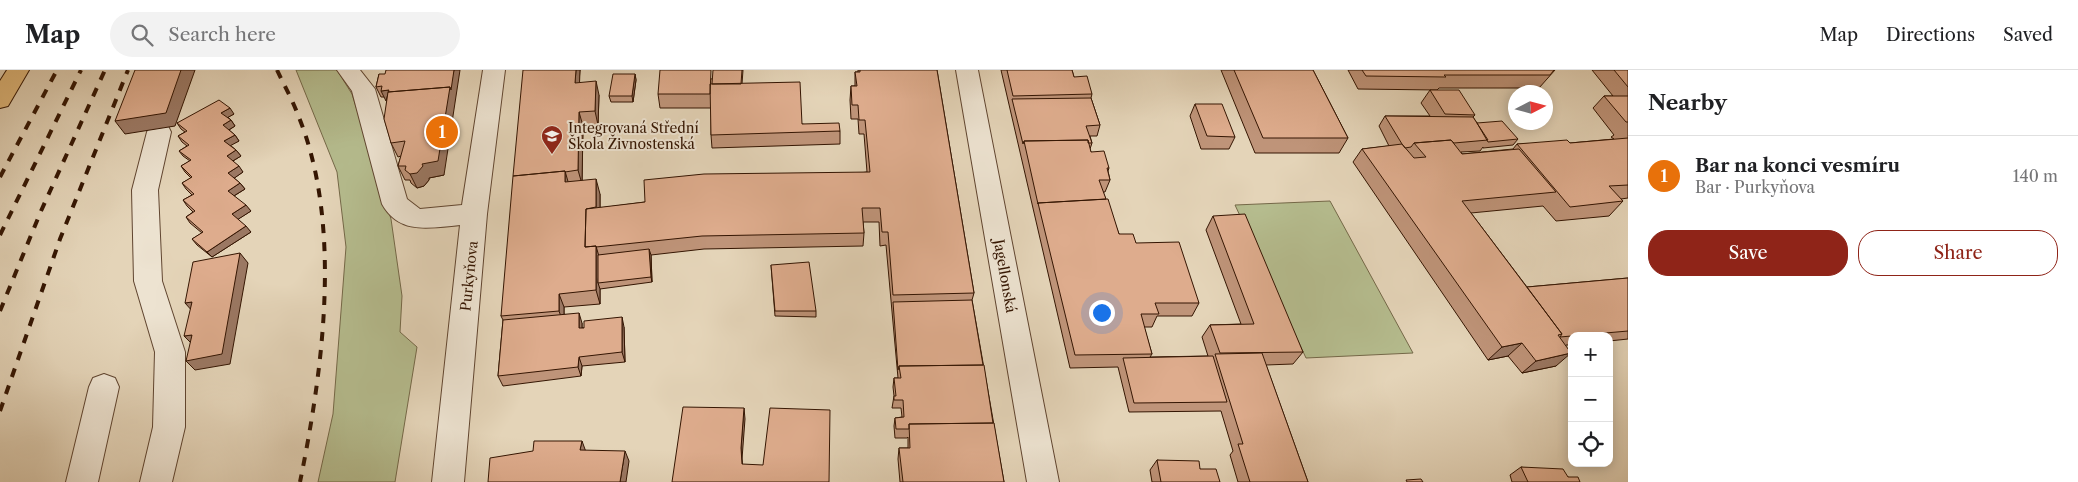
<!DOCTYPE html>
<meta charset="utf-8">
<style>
body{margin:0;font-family:"Libre Caslon Text",serif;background:#f2f2f2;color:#202124}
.controls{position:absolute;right:15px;bottom:15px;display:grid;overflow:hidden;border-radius:10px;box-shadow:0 2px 12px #0003}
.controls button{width:45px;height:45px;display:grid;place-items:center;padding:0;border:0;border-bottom:1px solid #e0e0e0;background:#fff;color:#202124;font:25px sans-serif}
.compass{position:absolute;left:1508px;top:15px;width:45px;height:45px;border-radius:50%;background:#fff;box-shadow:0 2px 12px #0003;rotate:84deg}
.you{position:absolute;left:1101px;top:242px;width:18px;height:18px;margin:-12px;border:4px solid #fff;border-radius:50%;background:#1a73e8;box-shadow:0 0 0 8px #1a73e833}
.badge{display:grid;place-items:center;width:32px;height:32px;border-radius:50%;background:#8f2418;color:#fff;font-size:16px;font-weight:700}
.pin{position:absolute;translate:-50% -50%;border:2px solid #fff;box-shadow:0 1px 5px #0006}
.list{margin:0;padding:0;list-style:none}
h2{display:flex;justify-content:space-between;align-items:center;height:65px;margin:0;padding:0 20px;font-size:21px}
h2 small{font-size:16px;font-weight:400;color:#757577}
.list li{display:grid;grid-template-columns:32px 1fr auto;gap:15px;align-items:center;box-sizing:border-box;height:80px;padding:0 20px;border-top:1px solid #e0e0e0}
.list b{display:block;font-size:19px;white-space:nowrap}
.list p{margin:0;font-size:16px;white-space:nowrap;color:#757577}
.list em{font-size:16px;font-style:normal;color:#757577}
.actions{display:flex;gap:10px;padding:15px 20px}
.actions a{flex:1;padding:11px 0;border:1px solid #8f2418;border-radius:20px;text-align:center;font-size:18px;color:#8f2418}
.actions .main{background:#8f2418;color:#fff}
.icon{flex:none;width:28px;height:28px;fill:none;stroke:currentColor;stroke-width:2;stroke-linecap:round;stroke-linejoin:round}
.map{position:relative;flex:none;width:1628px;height:412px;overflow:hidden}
header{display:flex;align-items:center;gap:30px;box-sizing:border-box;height:70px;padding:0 25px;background:#fff;border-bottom:1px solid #e0e0e0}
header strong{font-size:24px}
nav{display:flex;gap:28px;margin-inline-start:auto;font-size:18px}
.search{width:350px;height:45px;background:#f2f2f2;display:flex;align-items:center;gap:12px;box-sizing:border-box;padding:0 18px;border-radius:28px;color:#757577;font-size:19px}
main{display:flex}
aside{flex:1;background:#fff}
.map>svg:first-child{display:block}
.green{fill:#b5bc8e;stroke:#746848}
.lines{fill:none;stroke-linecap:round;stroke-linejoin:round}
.minor-casing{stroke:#604530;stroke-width:2}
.major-casing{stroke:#341502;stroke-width:2}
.minor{fill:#ede3d1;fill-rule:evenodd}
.major{fill:#e2ba7c;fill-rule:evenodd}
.rail{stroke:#341502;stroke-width:4;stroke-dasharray:9 9;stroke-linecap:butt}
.wall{fill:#bf9479;stroke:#341502}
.shaded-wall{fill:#9b7863;stroke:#341502}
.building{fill:#deac8d;stroke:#341502}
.labels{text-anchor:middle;stroke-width:4;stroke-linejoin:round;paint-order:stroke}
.poi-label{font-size:14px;fill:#341502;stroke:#ede3d1;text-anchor:start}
.street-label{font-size:14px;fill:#341502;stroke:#ede3d1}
</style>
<header>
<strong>Map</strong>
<div class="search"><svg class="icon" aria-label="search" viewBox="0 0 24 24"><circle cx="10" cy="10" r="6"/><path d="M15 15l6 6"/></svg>Search here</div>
<nav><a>Map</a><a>Directions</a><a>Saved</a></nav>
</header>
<main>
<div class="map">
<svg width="1628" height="412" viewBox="0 0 1628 412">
<rect width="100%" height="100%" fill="#e4d4b8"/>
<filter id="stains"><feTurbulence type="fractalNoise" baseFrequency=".004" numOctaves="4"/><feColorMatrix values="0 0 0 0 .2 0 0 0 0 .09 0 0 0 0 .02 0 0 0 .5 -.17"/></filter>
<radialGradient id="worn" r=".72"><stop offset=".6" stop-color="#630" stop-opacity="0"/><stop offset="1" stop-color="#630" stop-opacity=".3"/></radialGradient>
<!-- green -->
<path class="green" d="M296 0H337L352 24 391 149 402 226 400 262 417 277 395 412H318L333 344 346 177 337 102Z
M1330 131 1413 283 1306 288 1235 135Z"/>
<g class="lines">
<!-- minor casing -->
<g class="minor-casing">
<path id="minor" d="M337 0H360L375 19 407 129 420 139 462 135 483 0H505L487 144 464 412H432L460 155C430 158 399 165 382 134L352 21Z
M956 0H978L1059 412H1027Z
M159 54 168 56 171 62 158 120 162 211 185 282V357L172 412H140L153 357 155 282 134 211 132 120 147 62 150 56Z
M104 304 115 308 119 317 98 412H66L89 317 93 308Z"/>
</g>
<!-- major casing -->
<g class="major-casing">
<path id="major" d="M7 0H29L8 36 0 38V11Z"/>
</g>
<!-- minor -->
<use href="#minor" class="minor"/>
<!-- major -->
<use href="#major" class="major"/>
<!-- rail -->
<path class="rail" d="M277 0C284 15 292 29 298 45 343 154 323 299 300 412
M0 107 57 0
M0 165 81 0
M0 241 41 141 105 0
M0 341 60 169 128 0"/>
</g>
<!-- wall -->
<path class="wall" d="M580 0 579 12 599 25 598 55 583 56 582 110 600 124V138L645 132 867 102 864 64H859L858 49H851L850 30 851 16H855V2H858V0H937L974 223 972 230 1004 412H900L898 389 899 378H908V367L907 368H895L894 356 895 348 902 347 901 338H892L894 326 893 317 894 308H898L886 175 880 176 879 152H863L864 163 863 176 704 179 651 185 652 212 600 219V234L564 237V244L582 253V258L624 257 625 292 582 296 581 306 503 316 498 306 503 250 501 246Z
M743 0 742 14 802 54 840 61V74L712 78 711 65V38H660L658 24Z
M1001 0H1072L1074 7 1092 24 1091 28 1100 55 1097 66H1090L1092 73 1090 79 1091 82 1109 98 1108 101 1110 110 1105 122H1103L1119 164 1136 173 1199 233 1192 246H1157L1152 257H1144L1152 284 1150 287 1208 286 1202 267 1210 255 1241 254 1206 160 1213 146 1303 282 1293 294 1266 295 1308 412H1238L1230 385 1233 381 1221 341 1129 342 1118 297 1070 298Z
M1221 0H1313L1348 68 1339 83H1255Z
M1348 0H1555L1539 18H1439L1437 20 1358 19Z
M1592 0H1628V128L1621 129 1623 131 1609 146 1556 151 1543 136 1471 143 1527 217 1628 208V269L1609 271V266H1572V275H1566L1556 296 1522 303 1508 286 1488 290 1353 92 1362 79 1389 76 1379 56 1385 46H1430L1421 33 1430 20 1475 45 1473 47 1477 53 1518 69 1513 75 1483 78V77L1480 81 1461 82 1462 84 1513 79 1517 74 1570 73 1614 69 1611 67 1614 65 1593 38 1604 26H1613Z
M379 4 444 105 429 108V110L424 116 417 118 411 113 410 110H405L398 96 401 86 398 87 391 73 387 31 385 27H381L376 17Z
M635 4 636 10 633 32H611L609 26Z
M1195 34 1235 67 1229 79H1201L1190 46Z
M234 44 228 47 231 50 235 56 229 60 235 65 239 71 230 75 236 80 241 86 233 91 243 102 234 108 240 113 245 119 234 126 251 141 238 149 251 162 212 187 197 175 192 169 202 163 190 153 186 147 193 142 187 136 183 130 192 125 186 119 182 113 191 108 185 102 181 96 190 91 183 86 179 81 187 76 182 72 178 66 185 62 181 59 177 53Z
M771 195 816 241V247L775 246Z
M1157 390 1200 399 1220 412H1152L1150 400Z
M1521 397 1568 407 1580 412H1512L1510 405Z"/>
<!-- shaded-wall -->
<path class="shaded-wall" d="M181 0H195L175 56 125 64 115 51Z
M454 0H460L444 105 429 108V110L424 116 417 118 410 104 422 94 450 17Z
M576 0H580L579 27 575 13Z
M635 4 636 10 633 32 632 26Z
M596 11 599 25 598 55 595 41Z
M389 20 386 31 381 21Z
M230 38 234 44 225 49 221 43Z
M579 42 583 56 582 114 578 100Z
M231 50 235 56 227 61 223 55Z
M235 65 239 71 228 77 224 71Z
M236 80 241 86 231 92 227 86Z
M239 96 243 102 233 109 228 103Z
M565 101 569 115 565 112Z
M596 109 600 124V152L596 137Z
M240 113 245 119 232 127 228 121Z
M246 135 251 141 237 150 232 144Z
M246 156 251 162 212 187 207 182Z
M596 176 600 190 598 213 600 219V234L596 220Z
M649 179 651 185 652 212 651 207Z
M240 183 248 193 230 294 195 300 186 291Z
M559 224 564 237V255L559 241Z
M192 232 194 243 185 233Z
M579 243 582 253V268L579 258Z
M622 247 624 257 625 292 622 282Z
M192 265 193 275 184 266Z
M1522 273 1508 286 1488 290 1502 277Z
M1571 283 1556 296 1522 303 1536 291Z
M579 287 582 296 581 306 578 297Z
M744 338 745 349 742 389 743 404 741 378Z
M582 371 586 382 580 380Z
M625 381 629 391 626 412H620Z"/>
<!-- building -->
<path class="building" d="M135 0H181L166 43 115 51Z
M386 0H454L451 20 450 17 388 22 389 20 381 21 382 16 376 17 379 4H385Z
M523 0H576L575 13 596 11 595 41 579 42 578 100 565 102V101L513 106Z
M660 0H711L710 24H658Z
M713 0H742L741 14H712Z
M860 0H937L974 223 893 225 888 162H882L880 138H862L864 163 702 166 596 177V176L585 177 586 139 645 132 644 110 704 104 870 102 865 50H859L858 35H852L851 16H857L855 2H860Z
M1007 0H1072L1074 7 1087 6 1092 24 1013 26Z
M1234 0H1313L1348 68H1263Z
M1362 0H1554L1550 5H1444L1446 7 1366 6Z
M1614 0H1628V17Z
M613 4H635L632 26H609Z
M800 12 802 54 839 53 840 61 711 65 710 14Z
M450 17 438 91 422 94 423 96 417 103 410 104 405 100 406 96H398L405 71 391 73 384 49 388 22Z
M1430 20H1459L1475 45 1445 44Z
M1604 26H1628V52H1626Z
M1091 28 1100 55 1086 56 1092 73H1088V70L1024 71 1023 74 1012 29Z
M219 30 230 38 221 43 231 50 223 55 235 65 224 71 236 80 227 86 239 96 228 103 240 113 228 121 246 135 232 144 246 156 207 182 192 169 203 162 186 147 195 141 183 130 194 124 182 113 192 107 181 96 191 90 179 81 189 75 178 66 187 61 177 53Z
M1195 34H1222L1235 67 1207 66Z
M1385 46 1473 47 1488 70 1454 73 1451 70 1414 73 1411 77 1405 78 1402 74Z
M1502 51 1518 69 1488 72 1477 53Z
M1628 68V115L1609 116 1623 131 1570 137 1517 74 1567 70 1570 73Z
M1088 70 1091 82 1104 81 1109 98H1107L1110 110H1099L1106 129 1038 133V134L1024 71Z
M1451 70 1462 84 1519 79 1556 122 1462 131 1562 264 1558 265 1571 283 1536 291 1522 273 1502 277 1362 79 1402 74 1414 88 1426 87 1414 73Z
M565 101V112L596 109V137L586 139 585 177 596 176V220L559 224V241L501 246 513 106Z
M1108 129 1119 164H1133L1136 173 1179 172 1199 233H1155L1159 244H1141L1152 284 1075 285 1038 133Z
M1245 144 1303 282 1220 283 1210 255 1254 254 1213 146Z
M649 179 651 207 598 213V185Z
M240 183 222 284 186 291 192 265 184 266 192 232 185 233 193 192Z
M809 192 816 241H775L771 195Z
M1628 208V261L1560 267 1562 264 1527 217Z
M972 230 983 295 899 296 898 300 893 232Z
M579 243V258H584V251L622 247V282L579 287 578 297 498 306 503 250Z
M1262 283 1308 412H1250L1238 374H1243L1215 284Z
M1213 286 1227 332 1134 333 1123 288Z
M984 295 993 353 909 354V359H896L895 348 904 347 903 330H894V326H896L894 308H901L899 296Z
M683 337 744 338 741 378 742 394 763 395 770 338 830 340 829 412H672Z
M994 353 1004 412H903L899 378H910L909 354Z
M534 371H582L580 380 625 381 620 412H488L490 388 533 381Z
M1157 390 1199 391 1200 399H1216L1220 412H1161Z
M1521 397 1563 399 1568 407H1578L1580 412H1528Z
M1421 409 1423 412H1407L1406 410Z"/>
<!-- icons -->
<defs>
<g id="school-pin" transform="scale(1.125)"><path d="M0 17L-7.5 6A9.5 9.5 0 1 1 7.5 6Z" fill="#8f2418" stroke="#ede3d1"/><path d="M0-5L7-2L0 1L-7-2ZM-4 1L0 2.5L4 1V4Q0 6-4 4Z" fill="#fff"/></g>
</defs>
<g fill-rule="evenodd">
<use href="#school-pin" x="552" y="66"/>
</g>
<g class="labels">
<!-- poi labels -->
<g class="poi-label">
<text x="568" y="63">Integrovaná Střední<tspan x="568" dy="16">Škola Živnostenská</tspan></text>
</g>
<!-- street labels -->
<g class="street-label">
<text transform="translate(469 206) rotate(-84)" y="5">Purkyňova</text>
<text transform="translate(1005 206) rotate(80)" y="5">Jagellonská</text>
</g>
</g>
<rect width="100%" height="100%" filter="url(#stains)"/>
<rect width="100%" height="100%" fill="url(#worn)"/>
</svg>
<div class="controls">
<button>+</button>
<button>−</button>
<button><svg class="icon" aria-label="locate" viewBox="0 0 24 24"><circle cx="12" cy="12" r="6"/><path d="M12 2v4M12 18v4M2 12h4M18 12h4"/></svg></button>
</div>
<svg class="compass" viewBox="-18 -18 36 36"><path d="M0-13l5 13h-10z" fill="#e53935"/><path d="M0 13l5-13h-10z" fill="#757577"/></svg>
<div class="you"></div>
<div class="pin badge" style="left:442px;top:62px;background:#e8710a">1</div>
</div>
<aside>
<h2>Nearby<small></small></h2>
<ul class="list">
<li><span class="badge" style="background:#e8710a">1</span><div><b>Bar na konci vesmíru</b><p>Bar · Purkyňova</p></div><em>140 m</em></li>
</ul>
<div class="actions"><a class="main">Save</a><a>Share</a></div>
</aside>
</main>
